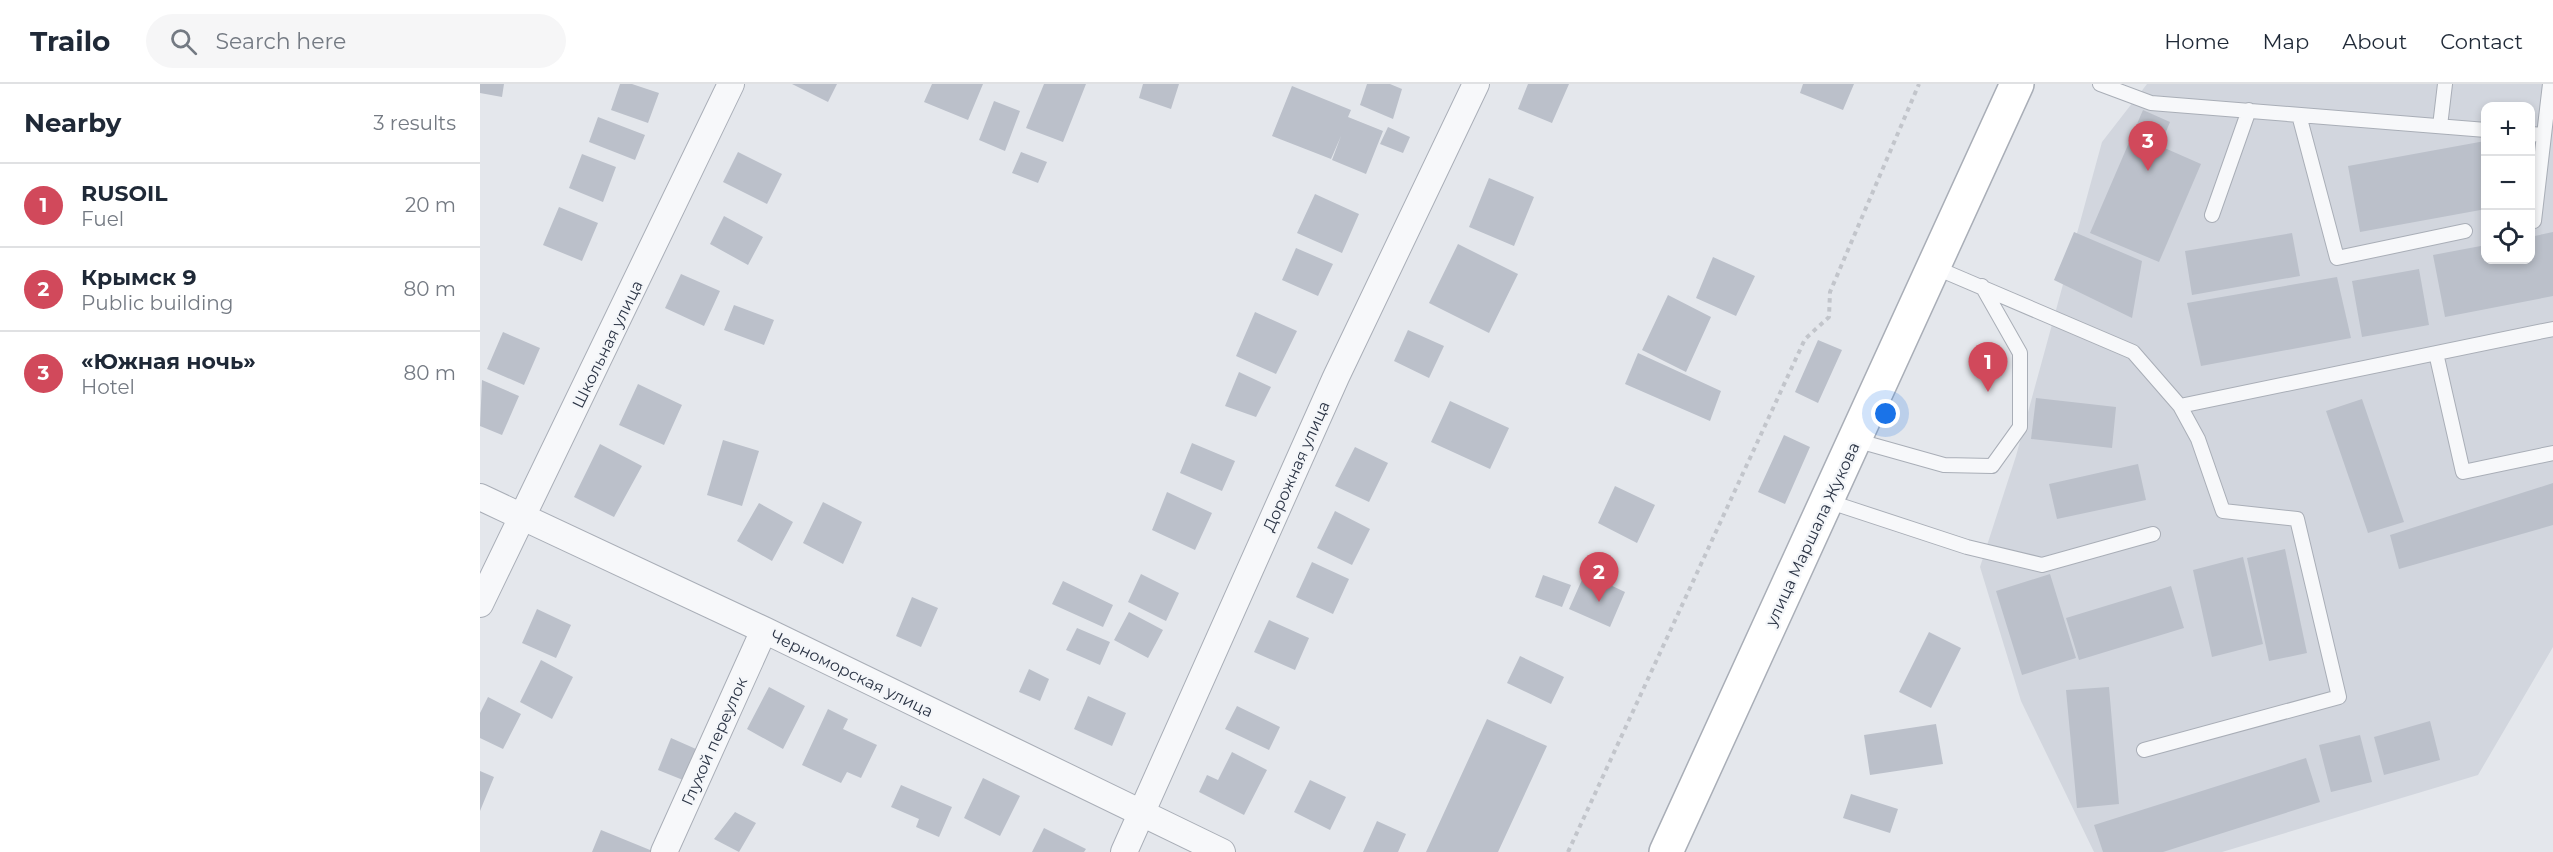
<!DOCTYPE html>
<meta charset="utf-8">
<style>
body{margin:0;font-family:Montserrat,sans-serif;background:#f6f6f7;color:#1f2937}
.controls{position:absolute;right:18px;top:18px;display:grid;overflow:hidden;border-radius:12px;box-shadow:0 3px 9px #0003}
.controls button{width:54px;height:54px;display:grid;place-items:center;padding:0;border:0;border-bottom:2px solid #e0e1e3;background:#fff;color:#1f2937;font:30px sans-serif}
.you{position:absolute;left:1406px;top:330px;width:21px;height:21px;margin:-15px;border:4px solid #fff;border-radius:50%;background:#1a73e8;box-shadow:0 0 0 9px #1a73e833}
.badge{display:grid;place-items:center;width:39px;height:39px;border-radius:50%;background:#d1495b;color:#fff;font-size:20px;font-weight:700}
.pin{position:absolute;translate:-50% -50px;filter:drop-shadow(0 2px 3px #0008)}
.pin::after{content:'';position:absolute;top:32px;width:21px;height:18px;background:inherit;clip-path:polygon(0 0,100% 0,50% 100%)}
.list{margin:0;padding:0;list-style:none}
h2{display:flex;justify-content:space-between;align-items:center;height:78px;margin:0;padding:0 24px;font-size:26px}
h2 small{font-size:20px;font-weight:400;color:#747a83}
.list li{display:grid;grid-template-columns:39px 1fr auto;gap:18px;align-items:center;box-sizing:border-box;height:84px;padding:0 24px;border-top:2px solid #e0e1e3}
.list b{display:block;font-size:22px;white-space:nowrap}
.list p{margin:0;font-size:20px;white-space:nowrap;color:#747a83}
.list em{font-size:20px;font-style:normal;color:#747a83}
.icon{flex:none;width:33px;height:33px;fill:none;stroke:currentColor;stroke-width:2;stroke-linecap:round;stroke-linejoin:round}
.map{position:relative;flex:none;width:2073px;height:768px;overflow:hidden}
header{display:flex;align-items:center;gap:36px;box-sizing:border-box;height:84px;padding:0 30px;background:#fff;border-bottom:2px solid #e0e1e3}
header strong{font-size:28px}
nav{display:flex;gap:33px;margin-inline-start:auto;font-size:21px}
.search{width:420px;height:54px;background:#f6f6f7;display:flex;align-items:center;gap:15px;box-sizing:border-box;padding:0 21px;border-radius:33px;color:#747a83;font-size:22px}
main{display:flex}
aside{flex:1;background:#fff}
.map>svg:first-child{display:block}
.built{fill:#d2d6de;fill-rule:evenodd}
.building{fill:#bbc0ca}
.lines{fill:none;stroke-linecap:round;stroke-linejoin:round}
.service-casing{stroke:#a9aeb7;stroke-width:16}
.minor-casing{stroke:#a9aeb7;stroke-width:28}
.secondary-casing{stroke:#a9aeb7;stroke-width:36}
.path{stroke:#c2c5cb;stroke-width:4;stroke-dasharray:4.5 4.5;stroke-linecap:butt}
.service{stroke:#f7f8fa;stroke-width:14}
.minor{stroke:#f7f8fa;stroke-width:26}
.secondary{stroke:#fff;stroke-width:33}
.labels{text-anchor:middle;stroke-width:4.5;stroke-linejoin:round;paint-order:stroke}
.street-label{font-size:16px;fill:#2b3445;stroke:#f4f6f9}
</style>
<header>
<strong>Trailo</strong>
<div class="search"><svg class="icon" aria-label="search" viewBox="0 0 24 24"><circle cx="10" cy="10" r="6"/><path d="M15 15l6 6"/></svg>Search here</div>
<nav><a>Home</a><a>Map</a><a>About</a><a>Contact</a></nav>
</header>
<main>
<aside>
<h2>Nearby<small>3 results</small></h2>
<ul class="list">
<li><span class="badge">1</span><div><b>RUSOIL</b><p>Fuel</p></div><em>20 m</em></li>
<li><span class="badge">2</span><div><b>Крымск 9</b><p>Public building</p></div><em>80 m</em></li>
<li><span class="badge">3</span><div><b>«Южная ночь»</b><p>Hotel</p></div><em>80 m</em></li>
</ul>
</aside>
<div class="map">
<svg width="2073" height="768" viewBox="0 0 2073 768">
<rect width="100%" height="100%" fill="#e4e7ec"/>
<!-- built -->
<path class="built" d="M1667 0H2073V563L1998 691 1742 768H1614L1541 617 1500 483 1536 372 1622 58ZM2006 22H2050V176H2006Z"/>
<!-- building -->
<path class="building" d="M0 0H24L22 13 0 9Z
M140 0H152L179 9 168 39 131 26Z
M312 0H357L348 18Z
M452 0H503L488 36 444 18Z
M564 0H606L583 58 546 44Z
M663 0H699L691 25 659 14Z
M887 0H910L922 5 913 35 880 21Z
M1048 0H1089L1072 39 1038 25Z
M1323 0H1374L1363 26 1320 9Z
M812 2 871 26 868 33 903 47 886 90 852 76 861 52 851 75 792 52Z
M514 17 540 27 525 67 499 56Z
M1663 26 1690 38 1680 62 1721 80 1679 178 1610 149Z
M118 33 165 51 155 76 109 58Z
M908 43 930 53 923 69 900 60Z
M2005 57 2006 125 1880 148 1868 82Z
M258 68 302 90 287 120 243 98Z
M541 68 567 78 558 99 532 89Z
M102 70 136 83 123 118 89 104Z
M1009 94 1054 113 1034 162 989 143Z
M835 110 879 130 862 169 817 149Z
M79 123 118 139 102 177 63 161Z
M244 132 283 153 268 181 230 160Z
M1594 148 1662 177 1652 234 1574 196Z
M2073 148V212L1965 233 1953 171 2006 161V176H2050V153Z
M1812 149 1820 192 1712 211 1705 167Z
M978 160 1038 190 1009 249 949 219Z
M816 164 853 180 838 212 802 196Z
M1233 173 1275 192 1256 232 1216 214Z
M1939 185 1949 241 1882 253 1872 197Z
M201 190 240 207 224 242 185 224Z
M1857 193 1871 254 1721 282 1707 219Z
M1188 211 1231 233 1206 288 1162 266Z
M254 221 294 236 284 261 244 246Z
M775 228 817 247 796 290 756 272Z
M928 246 964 262 949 294 914 277Z
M23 248 60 264 44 301 7 285Z
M1338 256 1362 266 1338 319 1315 308Z
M1158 269 1241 307 1230 337 1145 300Z
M759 288 791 303 776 333 745 322Z
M2 296 39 312 22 351 0 342Z
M158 300 202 321 184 361 139 341Z
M1556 314 1636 323 1632 364 1551 355Z
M1882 315 1924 438 1888 449 1846 327Z
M970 317 1029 344 1010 385 951 358Z
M1304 351 1330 363 1305 420 1278 408Z
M243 356 279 367 262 422 227 411Z
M712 359 755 377 742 407 700 389Z
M120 360 162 382 134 433 94 413Z
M875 363 908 379 889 418 855 402Z
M1658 380 1666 416 1577 435 1569 400Z
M2073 399V441L1919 485 1910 451Z
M1135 402 1175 421 1157 459 1118 439Z
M687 408 732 429 715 466 672 446Z
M343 418 382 438 363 480 323 459Z
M279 419 313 438 292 477 257 457Z
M855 427 890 445 872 481 837 464Z
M1805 465 1827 569 1789 577 1767 474Z
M1763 473 1783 560 1732 573 1713 486Z
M832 478 869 495 853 530 816 513Z
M1105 489 1145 508 1130 543 1089 525Z
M661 490 699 509 686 537 648 518Z
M1570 490 1596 574 1542 591 1516 507Z
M1063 491 1091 501 1082 523 1055 513Z
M583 497 633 521 623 543 572 520Z
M1691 502 1704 544 1599 576 1586 534Z
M432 513 458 524 441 563 416 552Z
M57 525 91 541 76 574 42 559Z
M649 528 683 546 668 574 634 556Z
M789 536 829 554 815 586 774 568Z
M597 544 630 558 620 581 586 566Z
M1449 548 1481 564 1451 624 1419 608Z
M1040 572 1084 593 1071 620 1027 599Z
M61 576 93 593 72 635 40 618Z
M549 585 569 595 560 617 539 608Z
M289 603 325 622 303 665 267 645Z
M1629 603 1639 720 1597 724 1586 606Z
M608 612 646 629 632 662 594 645Z
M8 613 41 630 23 665 0 654V629Z
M757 622 800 643 789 666 745 645Z
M348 625 368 635 363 645 397 661 381 694 367 688 361 699 322 681Z
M1007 635 1067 662 1018 768H946Z
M1950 637 1960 676 1904 691 1894 653Z
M1456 640 1463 680 1390 691 1384 651Z
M1880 651 1892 698 1851 708 1839 661Z
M191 654 216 665 203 696 178 686Z
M752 668 787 686 764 731 719 708 727 691 738 696Z
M1826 674 1840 718 1683 768H1623L1614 741Z
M0 687 14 693 0 727Z
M503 694 540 712 520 752 484 734Z
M830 696 866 713 850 746 814 728Z
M421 701 472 723 459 753 436 743 439 735 411 723Z
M1371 710 1418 725 1410 749 1363 734Z
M255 728 276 739 259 768 234 755Z
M897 737 926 750 918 768H883Z
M564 744 606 765 604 768H552Z
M121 746 175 768H112Z"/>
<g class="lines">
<!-- service casing -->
<g class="service-casing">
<path id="service" d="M1620 0 1671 19 2006 46
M1819 31 1857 174 1985 147
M1960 42 1965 0
M2050 50 2064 51 2070 0
M1732 131 1769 26
M2054 137 2064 51
M1454 183 1653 268 1700 322 2073 245
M1956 269 1983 388 2073 369
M1375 356 1464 381 1512 382 1540 343V269L1502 202
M1347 417 1487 463 1562 481 1673 450
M1664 666 1859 613 1817 435 1743 427 1718 355 1700 322"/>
</g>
<!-- minor casing -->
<g class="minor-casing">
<path id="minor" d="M0 413 284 546 742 768
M0 520 251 0
M184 768 284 546
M644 768 856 293 996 0"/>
</g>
<!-- secondary casing -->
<g class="secondary-casing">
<path id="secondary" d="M1186 768 1537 0"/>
</g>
<!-- path -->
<path class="path" d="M1088 768 1325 255 1349 233 1350 208 1439 0"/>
<!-- service -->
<use href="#service" class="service"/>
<!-- minor -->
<use href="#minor" class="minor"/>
<!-- secondary -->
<use href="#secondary" class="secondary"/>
</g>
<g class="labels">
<!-- street labels -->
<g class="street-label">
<text transform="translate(127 260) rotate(-64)" y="6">Школьная улица</text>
<text transform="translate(816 382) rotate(-66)" y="6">Дорожная улица</text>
<text transform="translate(1332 450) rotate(-65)" y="6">улица Маршала Жукова</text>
<text transform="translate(372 589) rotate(26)" y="6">Черноморская улица</text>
<text transform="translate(234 657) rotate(-66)" y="6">Глухой переулок</text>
</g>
</g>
</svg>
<div class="controls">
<button>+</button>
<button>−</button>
<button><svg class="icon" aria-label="locate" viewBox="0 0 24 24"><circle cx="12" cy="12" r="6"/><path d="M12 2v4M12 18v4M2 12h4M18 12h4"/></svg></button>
</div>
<div class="you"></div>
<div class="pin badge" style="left:1508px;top:308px">1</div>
<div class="pin badge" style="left:1119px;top:518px">2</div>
<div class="pin badge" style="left:1668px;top:87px">3</div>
</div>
</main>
